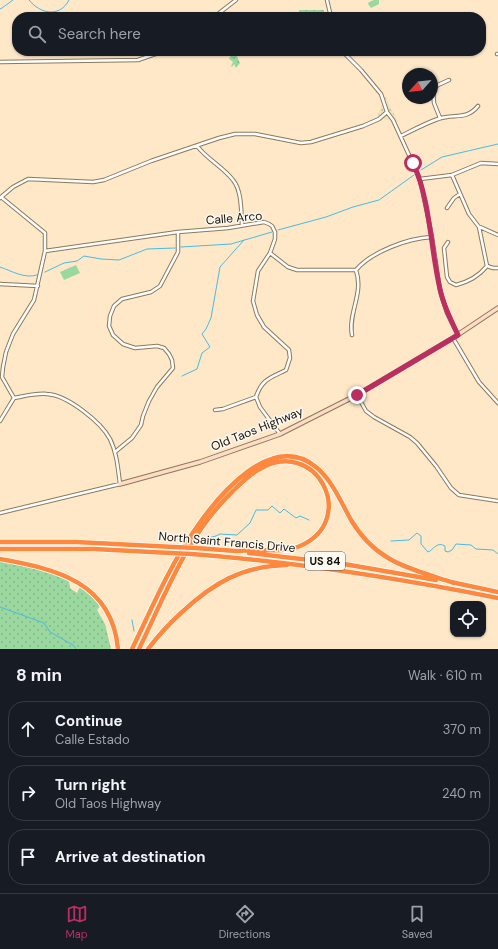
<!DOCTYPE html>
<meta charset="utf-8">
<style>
body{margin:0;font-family:"DM Sans",sans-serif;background:#242831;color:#f1f3f6}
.controls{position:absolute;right:12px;bottom:12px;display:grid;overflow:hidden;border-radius:8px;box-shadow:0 1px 3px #0004}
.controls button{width:36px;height:36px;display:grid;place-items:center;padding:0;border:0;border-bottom:1px solid #363941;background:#171b24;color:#f1f3f6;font:20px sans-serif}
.compass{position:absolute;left:402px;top:68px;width:36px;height:36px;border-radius:50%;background:#171b24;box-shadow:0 1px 3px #0004;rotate:243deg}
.stop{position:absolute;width:12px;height:12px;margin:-9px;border:3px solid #bb2e62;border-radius:50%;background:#fff}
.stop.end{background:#bb2e62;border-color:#fff;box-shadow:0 1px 4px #0008}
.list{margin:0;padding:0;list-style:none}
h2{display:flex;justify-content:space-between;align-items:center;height:52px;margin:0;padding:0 16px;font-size:17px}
h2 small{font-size:13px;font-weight:400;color:#9ea1a6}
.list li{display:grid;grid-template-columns:26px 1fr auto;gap:12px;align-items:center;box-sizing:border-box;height:56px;margin:0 8px 8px;padding:0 8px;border:1px solid #363941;border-radius:16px}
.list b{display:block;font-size:15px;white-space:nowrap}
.list p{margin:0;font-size:13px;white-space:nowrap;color:#9ea1a6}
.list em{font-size:13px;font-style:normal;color:#9ea1a6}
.icon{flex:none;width:22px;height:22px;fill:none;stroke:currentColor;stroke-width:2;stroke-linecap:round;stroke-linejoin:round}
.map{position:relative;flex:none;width:498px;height:649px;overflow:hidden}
.search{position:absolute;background:#171b24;box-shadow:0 1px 3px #0004;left:12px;right:12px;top:12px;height:44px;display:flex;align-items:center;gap:10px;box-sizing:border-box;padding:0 14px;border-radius:16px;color:#9ea1a6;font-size:15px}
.sheet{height:244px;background:#171b24}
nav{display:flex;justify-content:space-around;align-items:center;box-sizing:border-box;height:56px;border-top:1px solid #363941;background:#171b24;font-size:11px;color:#9ea1a6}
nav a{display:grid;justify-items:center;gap:2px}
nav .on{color:#bb2e62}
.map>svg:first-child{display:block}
.grass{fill:url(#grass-dots)}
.sand{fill:url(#sand-dots)}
.garden{fill:#9ad89f}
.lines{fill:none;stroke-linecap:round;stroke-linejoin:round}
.stream{stroke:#47bce4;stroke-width:1}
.street-casing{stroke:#8c795b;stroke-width:4.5}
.secondary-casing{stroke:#8c795b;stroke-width:5.5}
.highway-casing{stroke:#fff;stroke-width:6}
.street{stroke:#fff;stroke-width:2.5}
.secondary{stroke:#fedbc5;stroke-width:3.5}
.highway{stroke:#fd883e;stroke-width:4.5}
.highway-bridge-casing{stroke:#fff;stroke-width:6;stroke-linecap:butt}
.highway-bridge{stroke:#fd883e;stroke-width:4.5}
.route{stroke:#bb2e62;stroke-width:5}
.labels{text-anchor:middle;stroke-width:3;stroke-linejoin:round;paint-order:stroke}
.shield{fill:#fcf8f2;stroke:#5c564c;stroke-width:1}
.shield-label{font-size:11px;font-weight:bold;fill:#171005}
.street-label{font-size:12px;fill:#171005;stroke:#fcf8f2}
</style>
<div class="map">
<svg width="498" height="649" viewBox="0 0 498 649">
<defs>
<pattern id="grass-dots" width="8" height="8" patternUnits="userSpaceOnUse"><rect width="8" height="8" fill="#9ad89f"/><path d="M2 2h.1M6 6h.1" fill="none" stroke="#84b887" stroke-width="1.8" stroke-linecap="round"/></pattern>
<pattern id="sand-dots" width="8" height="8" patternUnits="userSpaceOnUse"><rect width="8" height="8" fill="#ece2bd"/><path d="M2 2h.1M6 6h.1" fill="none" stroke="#cac1a1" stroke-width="1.8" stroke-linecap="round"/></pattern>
</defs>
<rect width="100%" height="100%" fill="#fee8c8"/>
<!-- grass -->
<path class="grass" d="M299 10H324V14H299Z
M230 51H237L236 54 240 63 236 68 234 64 232 67 231 66 233 62 229 59 231 55Z
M0 561C14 564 57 571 67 579 69 581 70 585 70 588L77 593 80 587 89 593 100 606 97 610 105 624 111 649H0Z"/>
<!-- sand -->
<path class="sand" d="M385 96 398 122 377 118Z"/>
<!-- garden -->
<path class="garden" d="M374 0H379V4L371 8 368 4 369 2Z
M76 265 80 273 64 280 60 272Z"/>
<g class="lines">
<!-- stream -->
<path class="stream" d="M29 0C40 14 60 18 69 0
M0 9 2 8 13 0
M421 170 442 157 498 144
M278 230 326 217 353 207 379 200 414 175
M181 247 231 244 272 232
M0 267C12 271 24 279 37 275
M45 272 64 263 77 261 84 256 101 259 119 260 147 249 175 248
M182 376 197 369 202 353 210 347 202 334 206 329 211 318 220 267 244 240
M208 538 216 536 220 534 237 535 250 523 256 510H268L272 506 280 513 284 509 296 518 300 516 309 520
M391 541 409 540 417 533 421 536V544L428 552 430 551C435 547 438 542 445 546V551L448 552 452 550 456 544 471 545 476 549 493 550 498 554
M0 607 44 623 50 632 73 645 76 649
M132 620 134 631"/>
<!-- street casing -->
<g class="street-casing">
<path id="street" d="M327 0 331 17
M214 17 236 0
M497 54H498
M0 62 138 60 164 51
M387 112 393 120 420 179 432 237 440 290 447 313 458 335
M440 118 434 103 433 89 438 85 449 80
M401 136C413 130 426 123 438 119 454 113 466 121 478 106
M197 146C207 159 223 167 233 180 242 191 241 211 242 225
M420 179 452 175 481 163 498 164
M1 197 45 233V251L34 300 13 334 6 352 3 367 2 377 14 398
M0 198 13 187 28 179 93 182 104 180 151 161 219 138 235 134H255L301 143 311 142 363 126 379 119 387 112 381 94 361 70 342 51
M447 208 454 198 460 194
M480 227 498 235
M448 242 444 248 447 277 450 282 456 285C468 282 479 276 487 266L479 227 469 214 452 175
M45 251 178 232 228 228 264 222 269 224 272 226 275 232V239L270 253 258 271 253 301 257 315 264 327 289 350 290 358 286 370C270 378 262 379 256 397L260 407 280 434
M270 253 288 267 297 270H356C371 252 408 238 432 237
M487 266 493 268H498
M0 284 38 286
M352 335C348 312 364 294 356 270
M453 338 479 382 498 403
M357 395 366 411 374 417 410 437 417 443 436 466 451 488 459 495 498 501
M215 410 223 409 256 397
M0 421 14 398C25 396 36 393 47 394 67 395 101 422 110 439 117 453 118 469 120 484L0 513
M115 452 132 438 141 425 143 416 149 401 157 387 173 368 172 360 169 354 164 348 157 346 135 348 123 344 113 335 109 326 110 316 114 306 122 299 151 292 160 286 178 252V232"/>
</g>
<!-- secondary casing -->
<g class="secondary-casing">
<path id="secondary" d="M120 484 200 462 280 434 357 395 453 338 498 308"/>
</g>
<!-- highway casing -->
<g class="highway-casing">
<path id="highway" d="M0 542H76L174 547
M196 548 236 551
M0 549H94L170 553
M249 553 344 564 436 580
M192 554C295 562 397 578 498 598
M0 559C56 569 112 582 118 649
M451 582 498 592
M132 649C151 610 169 567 194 531 217 497 271 430 316 467 332 480 341 502 351 520 377 563 409 568 454 583
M139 649C166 593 187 535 233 491 241 483 249 475 258 470 316 434 360 520 300 546 286 552 270 550 255 550 248 550 241 551 234 551
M148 649C158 636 169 624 181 613 213 583 242 566 287 565"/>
</g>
<!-- street -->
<use href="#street" class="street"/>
<!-- secondary -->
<use href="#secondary" class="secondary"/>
<!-- highway -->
<use href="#highway" class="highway"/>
<!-- highway-bridge casing -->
<g class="highway-bridge-casing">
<path id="highway-bridge" d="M174 547 196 548
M170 553 192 554"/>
</g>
<!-- highway-bridge -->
<use href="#highway-bridge" class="highway-bridge"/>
</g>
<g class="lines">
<!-- route -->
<path class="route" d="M357 395 458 335C451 320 443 305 440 289 430 247 431 202 413 163"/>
</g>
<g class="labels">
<!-- shield labels -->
<rect class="shield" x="305" y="552" width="40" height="18" rx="3"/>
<g class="shield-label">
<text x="325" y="565">US 84</text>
</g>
<!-- street labels -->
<g class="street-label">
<text transform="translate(234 218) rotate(-5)" y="4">Calle Arco</text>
<text transform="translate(257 429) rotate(-22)" y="4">Old Taos Highway</text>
<text transform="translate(227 542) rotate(5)" y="4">North Saint Francis Drive</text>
</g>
</g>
</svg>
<div class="controls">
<button><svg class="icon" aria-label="locate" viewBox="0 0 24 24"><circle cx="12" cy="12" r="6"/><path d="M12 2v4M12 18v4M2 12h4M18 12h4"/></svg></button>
</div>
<svg class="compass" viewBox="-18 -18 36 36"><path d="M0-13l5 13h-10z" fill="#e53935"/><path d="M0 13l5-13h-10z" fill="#9ea1a6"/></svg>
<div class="stop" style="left:413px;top:163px"></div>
<div class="stop end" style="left:357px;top:395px"></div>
<div class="search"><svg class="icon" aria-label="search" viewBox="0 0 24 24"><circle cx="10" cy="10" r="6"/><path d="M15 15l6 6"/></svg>Search here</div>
</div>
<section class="sheet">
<h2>8 min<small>Walk · 610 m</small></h2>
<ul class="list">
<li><svg class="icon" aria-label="ahead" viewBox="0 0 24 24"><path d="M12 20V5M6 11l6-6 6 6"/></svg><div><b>Continue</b><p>Calle Estado</p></div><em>370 m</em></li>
<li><svg class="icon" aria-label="right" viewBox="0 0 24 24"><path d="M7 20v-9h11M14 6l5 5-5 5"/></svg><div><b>Turn right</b><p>Old Taos Highway</p></div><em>240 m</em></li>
<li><svg class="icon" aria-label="arrive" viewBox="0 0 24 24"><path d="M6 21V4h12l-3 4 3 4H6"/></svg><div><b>Arrive at destination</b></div></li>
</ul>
</section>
<nav>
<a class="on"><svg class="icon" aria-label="map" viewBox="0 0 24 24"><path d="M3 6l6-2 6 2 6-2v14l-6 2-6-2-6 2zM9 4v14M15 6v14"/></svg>Map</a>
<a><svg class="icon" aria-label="directions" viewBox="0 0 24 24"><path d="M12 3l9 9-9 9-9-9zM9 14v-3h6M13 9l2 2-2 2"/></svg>Directions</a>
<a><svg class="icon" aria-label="saved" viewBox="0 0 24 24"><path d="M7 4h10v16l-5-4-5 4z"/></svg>Saved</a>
</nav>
